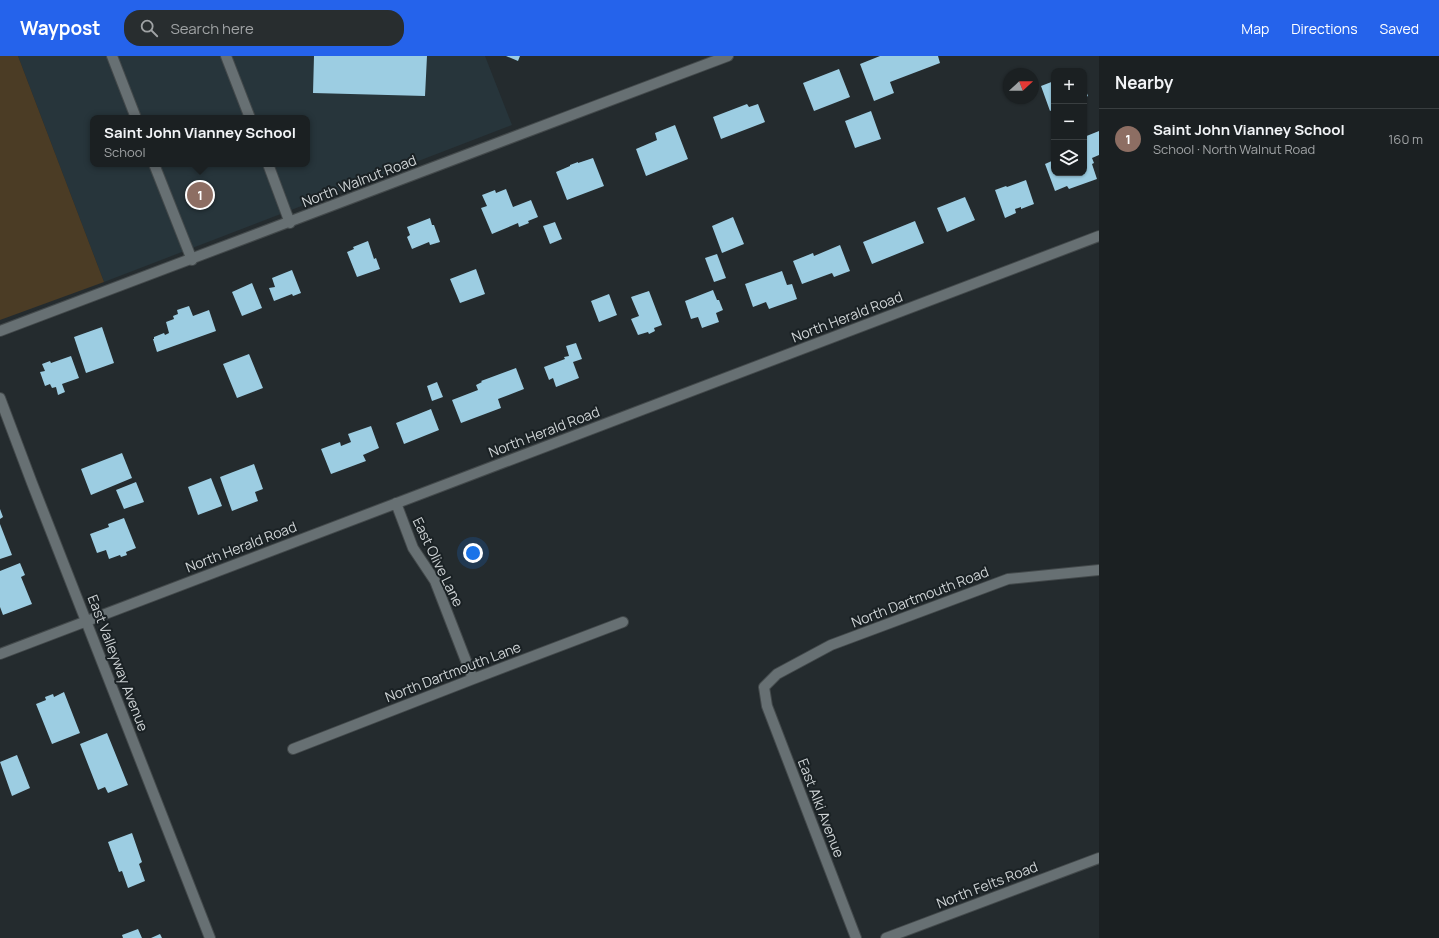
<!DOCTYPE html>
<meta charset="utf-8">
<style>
body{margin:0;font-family:Manrope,sans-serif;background:#282d2f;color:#f1f3f6}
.controls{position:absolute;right:12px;top:12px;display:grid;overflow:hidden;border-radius:8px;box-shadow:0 1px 3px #0004}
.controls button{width:36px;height:36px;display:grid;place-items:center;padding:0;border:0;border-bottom:1px solid #393e40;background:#1b2022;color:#f1f3f6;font:20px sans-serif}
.compass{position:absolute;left:1003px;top:12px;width:36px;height:36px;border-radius:50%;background:#1b2022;box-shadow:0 1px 3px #0004;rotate:69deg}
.you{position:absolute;left:473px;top:497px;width:14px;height:14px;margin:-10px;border:3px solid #fff;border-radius:50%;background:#1a73e8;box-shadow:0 0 0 6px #1a73e833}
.badge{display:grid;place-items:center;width:26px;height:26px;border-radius:50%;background:#2563eb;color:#fff;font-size:13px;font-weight:700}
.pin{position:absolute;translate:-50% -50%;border:2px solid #fff;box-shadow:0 1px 4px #0006}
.popup{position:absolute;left:90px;top:59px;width:220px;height:52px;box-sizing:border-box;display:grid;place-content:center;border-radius:8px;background:#1b2022;filter:drop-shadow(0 1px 3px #0005);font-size:13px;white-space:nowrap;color:#a0a3a5}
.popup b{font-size:15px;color:#f1f3f6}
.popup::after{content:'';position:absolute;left:50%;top:100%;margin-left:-8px;border:8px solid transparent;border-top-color:#1b2022}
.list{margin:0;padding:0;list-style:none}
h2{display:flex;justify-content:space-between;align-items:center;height:52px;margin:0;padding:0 16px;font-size:17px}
h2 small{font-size:13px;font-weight:400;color:#a0a3a5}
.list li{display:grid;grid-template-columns:26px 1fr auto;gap:12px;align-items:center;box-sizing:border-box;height:60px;padding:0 16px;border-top:1px solid #393e40}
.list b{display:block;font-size:15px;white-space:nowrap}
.list p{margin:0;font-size:13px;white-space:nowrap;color:#a0a3a5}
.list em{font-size:13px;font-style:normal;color:#a0a3a5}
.icon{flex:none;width:22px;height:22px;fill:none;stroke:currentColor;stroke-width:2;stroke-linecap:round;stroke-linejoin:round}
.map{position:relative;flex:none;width:1099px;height:882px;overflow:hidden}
header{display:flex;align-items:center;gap:24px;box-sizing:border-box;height:56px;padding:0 20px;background:#2563eb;color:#fff}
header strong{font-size:19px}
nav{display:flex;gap:22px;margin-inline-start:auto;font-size:14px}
.search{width:280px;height:36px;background:#282d2f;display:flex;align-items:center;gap:10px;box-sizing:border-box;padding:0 14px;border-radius:16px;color:#a0a3a5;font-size:15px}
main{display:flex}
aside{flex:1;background:#1b2022}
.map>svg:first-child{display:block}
.built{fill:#27353b;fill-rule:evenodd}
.green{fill:#4b3c25}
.building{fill:#9ccde2}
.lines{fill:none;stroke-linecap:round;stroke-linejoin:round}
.minor-casing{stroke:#43494b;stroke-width:12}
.minor{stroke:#677073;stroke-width:10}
.labels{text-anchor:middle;stroke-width:4;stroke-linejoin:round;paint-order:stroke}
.street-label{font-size:14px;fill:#ced3d5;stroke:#1a2124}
</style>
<header>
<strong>Waypost</strong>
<div class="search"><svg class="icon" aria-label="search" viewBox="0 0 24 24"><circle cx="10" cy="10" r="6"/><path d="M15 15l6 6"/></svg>Search here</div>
<nav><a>Map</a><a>Directions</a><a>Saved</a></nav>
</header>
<main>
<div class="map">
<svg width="1099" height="882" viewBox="0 0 1099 882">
<rect width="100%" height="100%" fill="#242b2e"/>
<!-- built -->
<path class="built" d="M18 0H485L512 69 104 226ZM93 62H307V108H93Z"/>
<!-- green -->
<path class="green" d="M0 0H18L104 226 0 264Z"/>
<!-- building -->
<path class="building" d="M314 0H427L425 40 313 37Z
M506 0H520L518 5Z
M880 0H938L940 7 890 26 894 37 874 45 860 8Z
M839 13 850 41 814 55 803 27Z
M1054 25V53L1050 55 1041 30Z
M1084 30 1088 40 1084 42Z
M747 48 749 51 758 48 765 66 721 83 713 61Z
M871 55 881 83 855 92 845 65Z
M675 69 688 103 646 120 636 93 657 84 655 77Z
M1099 75V99L1092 102 1094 107 1092 108 1097 123 1069 133 1067 130 1055 135 1045 108 1054 104V117H1084V81Z
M593 102 604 130 567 144 556 116 570 110V109L578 106V107Z
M1026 124 1034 148 1021 153V151L1015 153 1016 157 1005 162 995 134 1006 130 1007 131Z
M506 133 513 151 531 144 538 161 528 165 529 167 519 171 518 167 492 178 481 152 487 150 482 139 495 134 496 137Z
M965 141 975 164 947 176 937 152Z
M733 161 744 188 722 197 712 170Z
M430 162 432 169H434L440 186 430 189 429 186 412 193 407 181 410 179 407 171Z
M915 165 924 187 872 208 863 186Z
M555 166 562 183 550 188 543 170Z
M368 185 374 203 376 202 380 213 357 221 347 196 354 193 353 191Z
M840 189 850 215 834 221 832 217 802 228 793 205 813 197 814 200Z
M717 198 726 222 714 226 705 202Z
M476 213 485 238 460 247 450 223Z
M292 214 301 237 293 240 292 238 274 245 269 232 275 231 272 222Z
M782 215 787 229 792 228 797 243 769 253 766 246 753 251 745 228Z
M252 227 262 252 242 260 232 236Z
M713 234 717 244H719L723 254 716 257 719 266 702 272 698 261 691 263 685 245Z
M649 235 662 269 654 272 655 275 649 278 648 276 638 279 631 263 639 260 631 241Z
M609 238 617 259 599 266 591 245Z
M189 250 193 260 209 254 216 275 157 296 153 283H154V281L164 277 165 279 169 277 166 266 174 263 173 260 178 258 177 254Z
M102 271 114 307 86 317 74 281Z
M576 287 582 303 573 306 579 322 556 331 553 322 549 324 544 311 565 303 564 301 569 300 566 290Z
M249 298 263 332 237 342 223 308Z
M71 300 79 322 62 328 65 336 58 339 56 331 52 332 50 328 45 330 40 316 45 315 42 308 50 305 51 307Z
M516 312 524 333 498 343 501 352 461 367 452 344 478 334 476 329 482 326 481 325Z
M437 326 443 341 432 345 427 330Z
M431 353 439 374 404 388 396 367Z
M371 370 379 392 363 399 366 405 331 418 321 393 340 386 341 390 351 386 348 378Z
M122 397 132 422 91 439 81 413Z
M254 408 263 433 255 436 258 445 232 455 220 421Z
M211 422 222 450 198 459 188 431Z
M136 426 144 446 124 453 116 434Z
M0 453 3 461 0 463Z
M124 462 136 492 126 496 127 499 121 501 120 499 109 503 106 494 97 497 90 478 109 471 108 468Z
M0 468 12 499 0 503Z
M20 507 25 519 21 521 32 548 3 559 0 551V515Z
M64 636 80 677 52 688 36 648 46 644 45 641 53 638 54 641Z
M107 677 128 729 108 737 105 731 98 734 80 688Z
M17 699 30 732 12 740 0 706Z
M132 777 142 806 139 808 145 825 128 832 122 815 119 816 108 786Z
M138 873 142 882H123L122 879Z
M160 878 162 882H151Z"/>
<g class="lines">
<!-- minor casing -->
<g class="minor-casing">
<path id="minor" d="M112 0 136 62
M226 0 250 62
M154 108 192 204
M268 108 290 167
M0 275C243 185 485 91 728 0
M0 342 32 427 210 882
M396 447 413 492 435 525 473 623
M0 598 1099 180
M293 693 473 623 623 566
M856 882 767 650 764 631 777 618 831 589 1008 523 1099 514
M886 882 1099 802"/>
</g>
<!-- minor -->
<use href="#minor" class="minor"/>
</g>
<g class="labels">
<!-- street labels -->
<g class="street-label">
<text transform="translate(359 125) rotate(-21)" y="5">North Walnut Road</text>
<text transform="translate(847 261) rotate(-21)" y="5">North Herald Road</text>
<text transform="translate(544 376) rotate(-21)" y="5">North Herald Road</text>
<text transform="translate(241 491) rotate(-21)" y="5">North Herald Road</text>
<text transform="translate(438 506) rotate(64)" y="5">East Olive Lane</text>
<text transform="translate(920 541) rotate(-21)" y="5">North Dartmouth Road</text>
<text transform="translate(118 607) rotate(69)" y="5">East Valleyway Avenue</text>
<text transform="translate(453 616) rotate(-21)" y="5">North Dartmouth Lane</text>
<text transform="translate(821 752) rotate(69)" y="5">East Alki Avenue</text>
<text transform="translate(987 829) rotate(-21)" y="5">North Felts Road</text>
</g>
</g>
</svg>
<div class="controls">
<button>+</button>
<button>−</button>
<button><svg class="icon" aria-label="layers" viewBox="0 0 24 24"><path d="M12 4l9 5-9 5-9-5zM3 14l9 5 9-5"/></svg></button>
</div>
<svg class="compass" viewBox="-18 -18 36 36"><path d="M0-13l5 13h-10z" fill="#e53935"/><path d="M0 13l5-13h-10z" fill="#a0a3a5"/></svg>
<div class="you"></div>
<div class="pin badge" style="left:200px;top:139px;background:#8d6e63">1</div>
<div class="popup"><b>Saint John Vianney School</b>School</div>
</div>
<aside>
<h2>Nearby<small></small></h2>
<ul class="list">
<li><span class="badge" style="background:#8d6e63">1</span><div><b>Saint John Vianney School</b><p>School · North Walnut Road</p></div><em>160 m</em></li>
</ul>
</aside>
</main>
